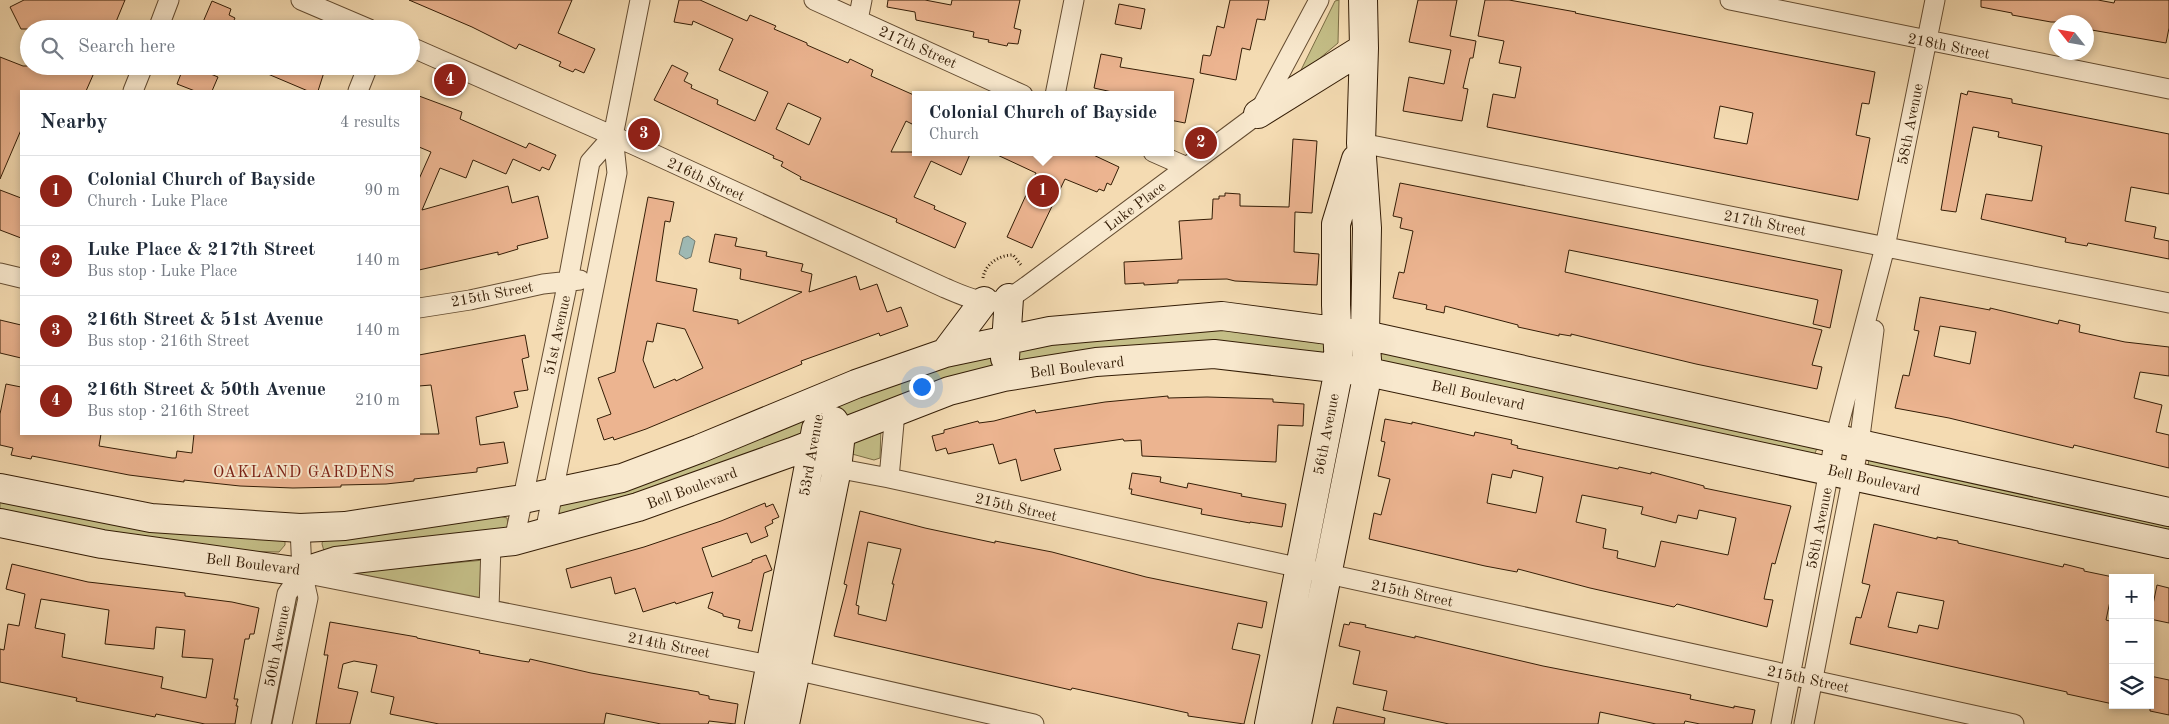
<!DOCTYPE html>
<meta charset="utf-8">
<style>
body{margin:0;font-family:"Old Standard TT",serif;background:#f6f6f7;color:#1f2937}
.controls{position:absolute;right:15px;bottom:15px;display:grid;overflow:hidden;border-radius:0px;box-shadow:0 2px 8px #0003}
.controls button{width:45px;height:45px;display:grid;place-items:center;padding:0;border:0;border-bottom:1px solid #e0e1e3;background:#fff;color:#1f2937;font:25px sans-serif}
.compass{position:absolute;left:2049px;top:15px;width:45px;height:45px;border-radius:50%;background:#fff;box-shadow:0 2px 8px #0003;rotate:301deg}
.you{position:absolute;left:921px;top:386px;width:18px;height:18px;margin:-12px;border:4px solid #fff;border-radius:50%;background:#1a73e8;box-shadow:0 0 0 8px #1a73e833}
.badge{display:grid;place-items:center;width:32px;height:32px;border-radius:50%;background:#8f2418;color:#fff;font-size:16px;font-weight:700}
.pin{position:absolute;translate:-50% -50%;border:2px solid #fff;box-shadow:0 1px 5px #0006}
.popup{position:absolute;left:912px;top:91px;width:262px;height:65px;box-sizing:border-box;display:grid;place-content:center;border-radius:0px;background:#fff;filter:drop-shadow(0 1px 4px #0005);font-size:16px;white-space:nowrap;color:#747a83}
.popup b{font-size:19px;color:#1f2937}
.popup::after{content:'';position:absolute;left:50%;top:100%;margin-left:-10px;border:10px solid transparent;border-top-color:#fff}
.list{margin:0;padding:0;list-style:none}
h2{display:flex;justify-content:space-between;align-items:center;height:65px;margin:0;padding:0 20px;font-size:21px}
h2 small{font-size:16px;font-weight:400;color:#747a83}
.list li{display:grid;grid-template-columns:32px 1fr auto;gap:15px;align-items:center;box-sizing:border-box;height:70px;padding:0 20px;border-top:1px solid #e0e1e3}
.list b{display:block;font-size:19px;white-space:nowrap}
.list p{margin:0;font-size:16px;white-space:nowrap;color:#747a83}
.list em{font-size:16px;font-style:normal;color:#747a83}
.icon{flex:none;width:28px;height:28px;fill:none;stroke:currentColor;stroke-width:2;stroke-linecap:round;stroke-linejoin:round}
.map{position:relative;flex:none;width:2169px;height:724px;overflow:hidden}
.search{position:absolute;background:#fff;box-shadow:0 2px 8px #0003;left:20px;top:20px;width:400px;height:55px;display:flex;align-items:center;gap:12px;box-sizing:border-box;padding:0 18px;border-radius:28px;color:#747a83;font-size:19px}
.panel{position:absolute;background:#fff;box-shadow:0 2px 8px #0003;left:20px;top:90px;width:400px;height:345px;border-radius:0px}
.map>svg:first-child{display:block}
.green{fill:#c4be87;stroke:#7c6e46}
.water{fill:#9eb9b4;stroke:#747b6e}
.building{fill:#ecb490;stroke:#341d06;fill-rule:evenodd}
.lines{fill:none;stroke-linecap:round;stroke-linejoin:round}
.street-casing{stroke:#644c31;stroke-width:21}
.secondary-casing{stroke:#341d06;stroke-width:30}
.path{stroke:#341d06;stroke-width:3;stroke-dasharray:1 2.5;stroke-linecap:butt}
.street{stroke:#f8e8cd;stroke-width:19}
.secondary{stroke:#f8e8cd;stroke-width:28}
.labels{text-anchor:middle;stroke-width:4;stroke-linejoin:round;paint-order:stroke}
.street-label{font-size:15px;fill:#341d06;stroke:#f8e8cd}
.neighbourhood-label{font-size:16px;letter-spacing:1px;fill:#7a1f14;stroke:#f8e8cd}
</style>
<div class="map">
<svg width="2169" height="724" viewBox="0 0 2169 724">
<rect width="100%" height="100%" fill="#f4dbb2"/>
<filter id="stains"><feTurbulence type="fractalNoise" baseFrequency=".004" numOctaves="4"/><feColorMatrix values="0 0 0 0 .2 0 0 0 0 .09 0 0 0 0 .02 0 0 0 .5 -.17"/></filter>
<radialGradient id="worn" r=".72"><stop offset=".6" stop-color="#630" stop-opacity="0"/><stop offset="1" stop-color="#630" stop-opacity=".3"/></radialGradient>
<!-- green -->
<path class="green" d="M1339 0 1338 43 1307 69 1301 70 1335 1Z
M1198 328 1326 336 1329 353 1014 366V348Z
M1374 350 1817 448 1814 456 1379 363Z
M996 354 993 366 918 389 840 418 830 404 858 389Z
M797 415 809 420 806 434 740 461 561 517C557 510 559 507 564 502Z
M881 427 880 458 874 460 852 454V431Z
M1869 458 2169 518V538L1868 467Z
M0 496 285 541V545L279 552 226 551 0 515Z
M499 516 507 518 508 524 506 531 324 551 322 544 323 538Z
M484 560V602L347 573Z
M297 596 274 724H265L291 598Z"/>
<!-- water -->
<path class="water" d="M688 236 695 241 691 257 686 259 679 254 683 238Z"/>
<!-- building -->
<path class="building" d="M24 0H125L113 29H21L10 7Z
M409 0H572L558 33 595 49 584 73 575 69 573 72 559 66 561 62 519 44 516 49 472 27Z
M679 0H700L747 21 750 15 776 26 774 29 807 43V45L848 63 850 59 873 70 871 76 916 96V126L906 121 891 152H971L961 175 931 161 914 197 935 206 934 209 966 223 955 248 896 222 897 219 800 179 801 177 781 166 783 162 773 158 774 156 654 100 672 65 688 73 684 81 692 85 691 88 718 100 717 104 755 121 768 92 719 70 733 39 693 21 692 25 674 22ZM788 103 821 118 809 145 776 129Z
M888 0H925L951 5 952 0H1020L1014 28 1021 30 1018 44 1008 43 1007 46 988 42 989 40 973 37 974 32 916 20 915 12 887 7Z
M1230 0H1269L1265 20 1257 19 1250 50 1242 48 1236 80 1200 73 1203 55 1210 56 1211 54 1217 26 1224 28Z
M1418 0H1457L1450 36 1476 41 1473 58H1470L1463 88 1468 89 1462 121 1403 111 1409 77 1444 84 1451 50 1409 42Z
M1485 0H1509L1576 12 1575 13 1875 72 1869 104 1862 103 1856 135 1870 138 1858 200 1487 127 1493 94 1515 98 1521 67 1499 63 1504 41 1478 36ZM1720 106 1753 113 1747 144 1714 138Z
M1981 0H2098L2114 3 2115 0H2169V28L2166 43 2086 29V22H2051L2012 15V13L1981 7Z
M212 1 231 9 229 15 235 18 230 29H200Z
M1119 4 1145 9 1141 29 1115 24Z
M1101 54 1122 58 1120 67 1194 79 1185 123 1170 120V95H1126L1094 88Z
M0 57 23 66H97L86 91H21V130L0 179Z
M184 66H191L218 77 212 91H195L177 84Z
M249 66H326L318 91H308Z
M1968 91 2012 99V103L2169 134V194L2131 187 2125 221 2156 227 2154 238 2169 241V259L2088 243 2087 246 2065 242 2066 238 1981 219 1986 194 2032 201 2042 146 1998 137 1999 132 1973 127 1956 212 1941 210 1961 93 1967 95Z
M419 96 462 112 460 119 526 148 529 143 556 155 549 170 542 167 540 171 513 159 506 174 473 160 466 178 440 168 422 210 508 186 512 203 538 196 548 238 517 246 518 249 498 255V252L419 270V179L431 152 419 147Z
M1293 139 1317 141 1312 213 1295 212 1294 252 1319 254 1317 285 1235 281 1227 279 1178 280V283L1144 285V283L1125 284 1124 262 1182 259 1179 221 1212 219 1213 199H1219V196H1225V193L1240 194V206L1289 207Z
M991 152H1087L1119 167 1111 185 1107 183 1104 191 1099 189 1097 192 1065 179 1032 248 1007 237 1036 173Z
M1400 183 1842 270 1830 328 1813 324 1818 300 1814 299 1569 250 1565 272 1822 330 1812 365 1822 367 1817 389 1696 364 1571 334V336L1559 334V336L1518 327V325L1445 306 1444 313 1426 309 1427 305 1393 298 1399 272 1404 273 1413 231 1400 228 1402 218 1393 216Z
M0 190 21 198V238L0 230Z
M648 197 674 202 670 222 665 221 656 281 697 289 693 311 738 320V324L802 292 740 279 741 269 709 262 715 234 737 238 735 246 767 252 766 256 803 264 801 271 812 274 809 292 856 276 860 290 877 284 887 312 901 307 908 326 880 336 879 333 801 361 802 364 646 429 614 440 613 437 604 440 597 419 611 414 598 378 615 372ZM657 323 685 329 703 368 676 381 675 379 654 388 643 360 647 341 653 342Z
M1920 297 1990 310V308L2058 324 2059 320 2080 325 2079 332 2125 342 2169 347V376L2140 372 2134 398 2162 405 2156 432 2169 435V468L2074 445 2073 448 2052 443 1949 418 1895 408 1903 375 1909 376 1919 331 1914 330ZM1940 326 1976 332 1970 364 1934 356Z
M0 320 21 325V358L0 353Z
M525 335 529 357 522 359 528 390 514 392 518 407 476 417 480 445 504 442 508 463 477 468V472L414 479V481L386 484 341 485V487L293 488 240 486 184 480V482L129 475 32 456 31 459 11 455 13 448 0 445V414L6 384 21 387V434H101L99 446 172 458H176L177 451 192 453 194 434H439L431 385 419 386V355Z
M1168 396V398L1207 397 1273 399V402L1304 404 1303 426 1278 425 1276 462 1142 456 1141 440 1124 441 1123 439 1054 449 1061 470 1021 481 1016 459 999 464 993 444 948 454 946 448 936 451 932 436 944 433V430L978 421 979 423 994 421 1035 410 1036 413 1105 402Z
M1385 419 1412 424V422L1474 436 1475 432 1512 440 1511 444 1518 446 1517 448 1618 469 1619 467 1651 474V472L1704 486V488L1791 506 1775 564 1772 563 1764 599 1773 600 1767 627 1677 604 1674 607 1590 588 1518 569 1517 572 1485 566 1369 539 1374 513 1381 515 1390 479 1378 476 1385 442 1381 441ZM1513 470 1543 477 1536 513 1487 503 1492 474 1511 478ZM1582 495 1643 507 1641 514 1676 523 1678 515 1697 519 1699 510 1736 518 1728 555 1661 541 1655 567 1617 558 1618 551 1603 548 1606 529 1576 522Z
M1132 473 1161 477 1160 482 1187 488 1188 483 1242 494 1241 496 1286 504 1282 527 1250 522V523L1201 514 1202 509 1131 494 1132 489H1129Z
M765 503 766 507 773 504 779 517 772 520 773 523 765 527 768 536 751 543 747 533 702 548 712 577 752 562V560L766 555 772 570 764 573 752 631 738 628 740 620 723 616V614L708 608 713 592 676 604 675 602 643 612 635 588 615 594 611 577 571 588 566 569 644 547 721 521Z
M860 511 925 528 995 543V541L1052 552 1146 577 1267 602 1262 628 1238 623 1232 649 1260 655 1244 724 1188 716V713L1072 688 1071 690 834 636 847 585 844 584ZM868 542 901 549 892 584H894L886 621 858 614 859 606 856 605Z
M1874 524 1937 539V537L1958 541V543L2063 567 2064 564 2084 569V571L2113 577V587L2106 620 2113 622V704L2067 694V692L1850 644 1856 617 1861 618 1870 585 1862 583ZM1897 592 1944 601 1938 629 1919 625 1917 633 1888 627Z
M12 564 88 582 185 593V596L232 602 259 608 254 634H250L249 639H245L234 699H238L236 706H238L235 724H205L156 714 155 717 76 701 77 698 0 682V649L4 650 8 624 19 626 25 594 6 589ZM41 599 109 610 105 644 154 649 156 627 185 630 182 657 213 659 206 698 161 688 163 677 62 657 65 634 35 628Z
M2157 585 2169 588V623L2150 619Z
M330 622 417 637V638L480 651 479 653 522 661 529 662 530 659 591 673 699 692V694L709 696V699L738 704 735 724 709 721 708 724H661L606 713 604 724H439L390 714 394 697 371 692 377 665 354 661 343 664 338 688 358 692 350 724H316L328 655H324Z
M1350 622 1366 625 1365 627 1415 638V636L1543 666 1691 695 1690 699 1734 708V706L1755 710 1752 724H1700L1685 721 1684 724H1656L1600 712 1598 724H1449L1383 710 1387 691 1353 684 1360 651 1339 646 1344 624 1349 625Z
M2150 676 2169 680V715L2150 711Z
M1337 707 1385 718 1384 724H1333Z"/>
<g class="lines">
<!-- street casing -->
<g class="street-casing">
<path id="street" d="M301 0 369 29
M814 0 1023 95
M1730 0 2169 89
M858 20 862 0
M158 29 169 0
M411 47 634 145 945 288C964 296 986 307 1007 299 1014 296 1021 290 1027 286L1258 114 1319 0
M133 91 143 66
M358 91 368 66
M1055 95 1074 0
M1361 143 2169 303
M1153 152 1187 167
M0 273 21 278
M419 308 470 300 543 284 580 280
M825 466 889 478 2014 724
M889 478 895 412
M545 532 617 173 613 136 640 0
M514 541 568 281 590 162 613 136
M303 573 795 670 1034 724
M489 609 491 545
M261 724 287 594 302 572
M282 724 308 598 302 572 300 528
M1781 724 1835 439 1885 247 1935 0
M1804 724 1859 444 1874 330"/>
</g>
<!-- secondary casing -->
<g class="secondary-casing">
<path id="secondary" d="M1258 114 1364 48
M945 353 984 301
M1005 358 1009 298
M0 488 151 518 300 528 345 526 523 499 622 478 699 449 856 384 945 353 1050 331 1222 316 1365 335 2169 512
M0 523 102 544 302 572 336 561 514 541 638 507 792 452 949 391 1004 377 1096 362 1214 354 1368 372 2169 544
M759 724 816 429
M785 724 837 469 841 433 834 421
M1269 724 1339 369 1336 305V224L1356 159
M1297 724 1368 372 1365 335 1367 228 1361 143 1364 48 1363 0"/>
</g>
<!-- path -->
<path class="path" d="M983 278C985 264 999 255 1013 255L1021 265"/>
<!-- street -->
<use href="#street" class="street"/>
<!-- secondary -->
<use href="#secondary" class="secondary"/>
</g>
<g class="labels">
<!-- street labels -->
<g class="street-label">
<text transform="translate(1949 46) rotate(11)" y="5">218th Street</text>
<text transform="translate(918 47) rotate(24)" y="5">217th Street</text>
<text transform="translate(1910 124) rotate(-79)" y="5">58th Avenue</text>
<text transform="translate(706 179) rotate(25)" y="5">216th Street</text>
<text transform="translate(1135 206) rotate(-37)" y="5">Luke Place</text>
<text transform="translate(1765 223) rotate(11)" y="5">217th Street</text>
<text transform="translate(492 294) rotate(-11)" y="5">215th Street</text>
<text transform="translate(557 335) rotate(-78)" y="5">51st Avenue</text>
<text transform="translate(1077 367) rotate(-7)" y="5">Bell Boulevard</text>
<text transform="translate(1478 395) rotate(12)" y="5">Bell Boulevard</text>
<text transform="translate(1326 434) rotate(-79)" y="5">56th Avenue</text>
<text transform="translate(811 455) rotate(-80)" y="5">53rd Avenue</text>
<text transform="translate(1874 480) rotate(13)" y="5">Bell Boulevard</text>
<text transform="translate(692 488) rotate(-20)" y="5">Bell Boulevard</text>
<text transform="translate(1016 507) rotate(13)" y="5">215th Street</text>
<text transform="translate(1819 528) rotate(-79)" y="5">58th Avenue</text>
<text transform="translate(253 564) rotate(7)" y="5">Bell Boulevard</text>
<text transform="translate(1412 593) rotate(12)" y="5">215th Street</text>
<text transform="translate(669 645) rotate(11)" y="5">214th Street</text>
<text transform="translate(277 646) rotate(-79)" y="5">50th Avenue</text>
<text transform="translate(1808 679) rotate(12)" y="5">215th Street</text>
</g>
<!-- neighbourhood labels -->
<g class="neighbourhood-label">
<text x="304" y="477">OAKLAND GARDENS</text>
</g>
</g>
<rect width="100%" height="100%" filter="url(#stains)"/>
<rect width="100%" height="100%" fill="url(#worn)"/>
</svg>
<div class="controls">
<button>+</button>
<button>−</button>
<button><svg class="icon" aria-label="layers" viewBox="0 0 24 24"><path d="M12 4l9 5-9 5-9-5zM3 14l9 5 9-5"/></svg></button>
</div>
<svg class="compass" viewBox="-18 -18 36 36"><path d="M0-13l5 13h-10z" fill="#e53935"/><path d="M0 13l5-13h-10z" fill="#747a83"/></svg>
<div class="you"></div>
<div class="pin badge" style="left:1043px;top:191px">1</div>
<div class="popup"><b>Colonial Church of Bayside</b>Church</div>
<div class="pin badge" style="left:1201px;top:143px">2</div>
<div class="pin badge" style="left:644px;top:134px">3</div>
<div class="pin badge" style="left:450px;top:80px">4</div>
<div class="search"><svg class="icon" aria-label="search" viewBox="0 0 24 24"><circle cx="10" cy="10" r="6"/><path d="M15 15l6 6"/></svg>Search here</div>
<section class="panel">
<h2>Nearby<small>4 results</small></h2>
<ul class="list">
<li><span class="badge">1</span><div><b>Colonial Church of Bayside</b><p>Church · Luke Place</p></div><em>90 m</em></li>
<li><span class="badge">2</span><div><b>Luke Place &amp; 217th Street</b><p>Bus stop · Luke Place</p></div><em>140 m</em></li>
<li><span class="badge">3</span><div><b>216th Street &amp; 51st Avenue</b><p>Bus stop · 216th Street</p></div><em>140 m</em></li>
<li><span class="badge">4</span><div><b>216th Street &amp; 50th Avenue</b><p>Bus stop · 216th Street</p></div><em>210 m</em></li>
</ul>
</section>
</div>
